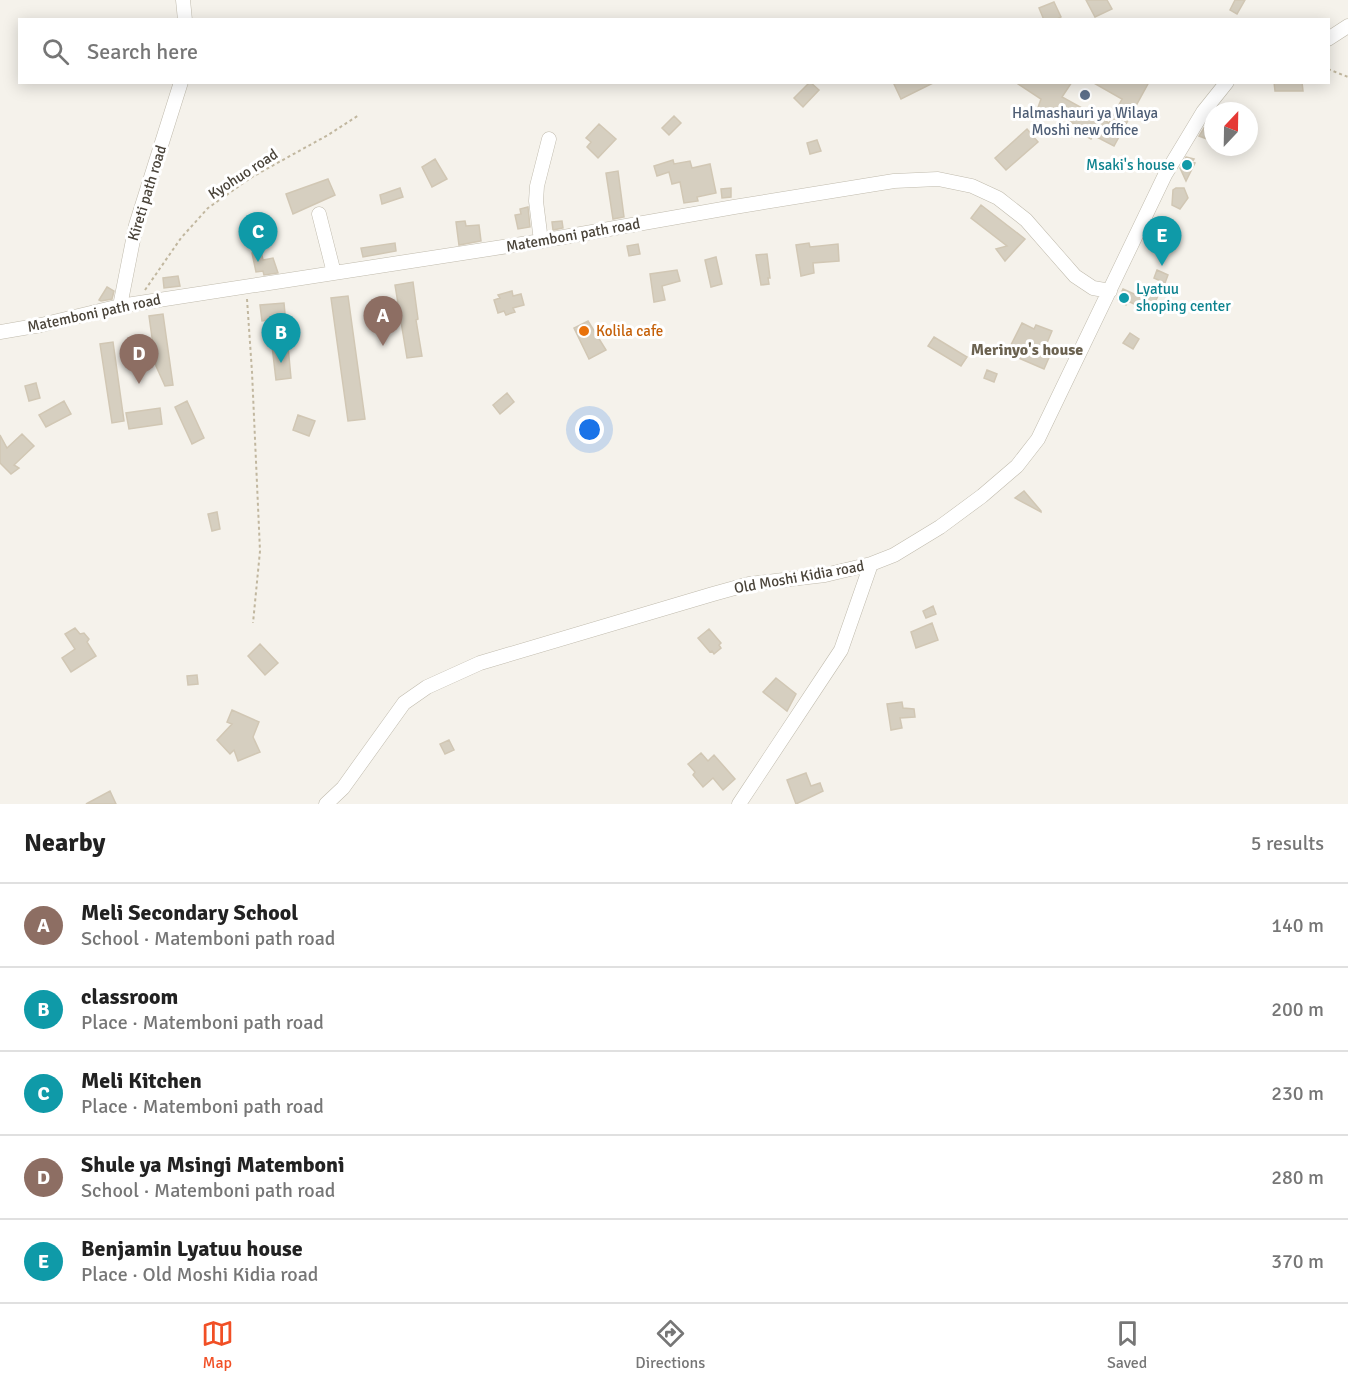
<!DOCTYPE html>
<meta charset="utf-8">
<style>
body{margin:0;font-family:Signika,sans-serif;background:#f2f2f2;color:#222}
.compass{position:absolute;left:1204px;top:102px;width:54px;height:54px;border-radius:50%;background:#fff;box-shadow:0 3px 15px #0003;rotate:22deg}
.you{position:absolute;left:590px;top:430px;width:21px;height:21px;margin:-15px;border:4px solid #fff;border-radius:50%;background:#1a73e8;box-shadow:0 0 0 9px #1a73e833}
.badge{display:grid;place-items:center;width:39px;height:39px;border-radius:50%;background:#f14f25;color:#fff;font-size:20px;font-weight:700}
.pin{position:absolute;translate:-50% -50px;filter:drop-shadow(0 2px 3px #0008)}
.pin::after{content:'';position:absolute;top:32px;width:21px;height:18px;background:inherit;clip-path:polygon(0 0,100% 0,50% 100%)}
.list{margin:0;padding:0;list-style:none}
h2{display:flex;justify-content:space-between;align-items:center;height:78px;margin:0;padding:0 24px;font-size:26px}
h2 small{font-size:20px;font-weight:400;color:#767676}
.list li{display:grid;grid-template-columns:39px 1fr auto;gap:18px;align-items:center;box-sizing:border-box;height:84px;padding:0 24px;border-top:2px solid #e0e0e0}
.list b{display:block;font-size:22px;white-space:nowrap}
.list p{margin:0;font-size:20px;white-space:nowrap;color:#767676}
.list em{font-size:20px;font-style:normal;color:#767676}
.icon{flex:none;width:33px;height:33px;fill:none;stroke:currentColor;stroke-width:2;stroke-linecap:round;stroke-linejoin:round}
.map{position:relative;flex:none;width:1348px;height:804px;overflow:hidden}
.search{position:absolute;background:#fff;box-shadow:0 3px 15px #0003;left:18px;right:18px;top:18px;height:66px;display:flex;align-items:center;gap:15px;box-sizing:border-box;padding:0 21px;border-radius:0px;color:#767676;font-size:22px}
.sheet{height:498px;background:#fff}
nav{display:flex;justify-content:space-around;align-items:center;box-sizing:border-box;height:84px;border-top:2px solid #e0e0e0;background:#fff;font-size:16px;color:#767676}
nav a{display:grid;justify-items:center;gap:3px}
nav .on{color:#f14f25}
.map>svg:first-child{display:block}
.building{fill:#d6cfc0;stroke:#d1c7b4;stroke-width:1.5}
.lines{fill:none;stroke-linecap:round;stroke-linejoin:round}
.minor-casing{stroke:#c0bbad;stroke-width:15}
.path{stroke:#c1b79f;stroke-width:2;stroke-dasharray:3 3;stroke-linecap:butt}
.minor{stroke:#fff;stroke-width:14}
.service-dot{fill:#5c6f8a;stroke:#fff;stroke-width:2}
.culture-dot{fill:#0f9aa8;stroke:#fff;stroke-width:2}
.food-dot{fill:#e8710a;stroke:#fff;stroke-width:2}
.labels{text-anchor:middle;stroke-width:6;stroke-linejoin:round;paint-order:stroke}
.service-label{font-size:15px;fill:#4e5e75;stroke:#fff}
.culture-label{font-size:15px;fill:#0d838f;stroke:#fff;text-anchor:end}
.street-label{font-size:15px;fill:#494339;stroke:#fff}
.food-label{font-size:15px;fill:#c56008;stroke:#fff;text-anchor:start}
.neighbourhood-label{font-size:16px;font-weight:bold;fill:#6b6250;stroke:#fff}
</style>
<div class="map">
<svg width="1348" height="804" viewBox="0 0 1348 804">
<rect width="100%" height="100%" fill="#f5f2eb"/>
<!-- building -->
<path class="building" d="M1086 0H1107L1112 9 1095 17Z
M1235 0H1245L1237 14 1230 10Z
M1054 2 1061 17 1055 20H1044L1039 8Z
M810 82 819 90 803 107 794 98Z
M893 82H935L901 99Z
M1015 82H1072L1062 97 1109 123 1122 99 1092 82H1149L1114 146 1093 135 1091 139 1080 133 1082 128 1056 114 1053 120 1036 113 1041 99Z
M1274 82H1302L1303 91H1275Z
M674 116 681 123 669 135 662 128Z
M599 124 616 139 598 158 587 147 591 142 586 138Z
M1204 128 1211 131 1207 139 1199 136Z
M1027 129 1038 142 1006 170 995 158Z
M817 140 821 151 810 154 807 143Z
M1186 157 1194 159 1192 162 1195 163 1186 181 1180 168Z
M435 159 447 179 432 187 422 167Z
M673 160 674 164 690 161 692 168 710 164 716 193 697 197 698 201 684 203 680 182 672 184 669 172 657 176 654 166Z
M618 171 624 217 613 219 606 173Z
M328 179 335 195 293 214 286 194Z
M400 188 403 197 382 204 380 195Z
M731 188V197L722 198 721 189Z
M1176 188H1184L1188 198 1180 209 1172 205 1173 190Z
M981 205 1025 239 1005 261 996 249 1007 246 971 218Z
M528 207 530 227 518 229 515 215 521 214 520 209Z
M465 221 466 226 479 225 481 241 459 245 456 222Z
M562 221 563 228 553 230 552 222Z
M395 243 396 251 363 257 361 248Z
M809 243 810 247 838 244 839 261 813 263 814 273 801 276 796 245Z
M638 244 640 254 629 256 627 246Z
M261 251 263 260 273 258 278 273 264 275 263 271 256 272 252 253Z
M767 254 770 278H768L769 284 761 285 756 255Z
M716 257 722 284 711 287 705 260Z
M677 270 680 281 662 286 665 300 654 302 650 274Z
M1157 270 1168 275 1165 283 1154 278Z
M178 276 180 286 164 288 163 278Z
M413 282 418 319 416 320 422 356 407 358 395 285Z
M107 287 114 291 112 299 101 301 99 300Z
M1123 289 1145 299 1149 291 1158 296 1150 312 1128 301 1126 305 1118 300Z
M512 291 513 296 521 294 524 305 513 308 515 312 506 315 504 311 498 313 494 300 500 298 498 295Z
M348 296 365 419 348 421 331 298Z
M284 303 291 378 276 380 269 320 262 321 260 305Z
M163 314 173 385 165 386 156 366 149 316Z
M588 321 606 350 589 359 574 328Z
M1022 323 1034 329 1036 325 1052 331 1044 350 1051 353 1044 369 1007 353Z
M1130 333 1139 339 1133 349 1123 343Z
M934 337 967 357 961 366 928 346Z
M113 342 124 421 112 423 100 344Z
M987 370 997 374 994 382 984 378Z
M36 383 40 398 29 401 25 386Z
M507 393 514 402 500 414 493 405Z
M64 401 71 414 46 427 39 415Z
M187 401 204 438 192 444 175 407Z
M160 408 162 424 129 429 126 413Z
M298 415 315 421 309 436 293 430Z
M22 434 34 446 14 465 19 468 11 474 0 463V435L7 448Z
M1024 491 1041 511V512L1015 498Z
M217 512 220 529 212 531 208 514Z
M933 606 936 614 926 618 923 611Z
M932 623 938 640 916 648 911 632Z
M75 628 80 634 84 633 89 639 87 642 96 656 71 672 62 658 75 649 65 634Z
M709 629 721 643 719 645 721 648 714 654 712 651 710 652 698 638Z
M260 644 278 663 265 675 248 656Z
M197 675 198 684 188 685 187 676Z
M776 678 796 694 787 711 763 692Z
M902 702 903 708 914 709 915 717 900 718 902 728 891 730 887 704Z
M232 710 259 722 253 737 260 752 238 761 234 750 230 754 217 740 232 724 227 722Z
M449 740 454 750 445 754 440 744Z
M701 753 708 761 714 755 735 779 723 790 713 778 703 787 693 775 695 772 688 764Z
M806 773 811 786 820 783 823 791 796 804 787 780Z
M110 791 116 804H86Z"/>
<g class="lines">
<!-- minor casing -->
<g class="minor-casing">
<path id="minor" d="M183 0 185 20
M1328 39 1348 26
M319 214 334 273
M541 241 536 201 537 186 549 139
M120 306 136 225 181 82
M0 332 41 325 120 306 541 241 734 207 894 181 938 179 972 186 998 198 1026 220 1075 276 1093 288 1110 291
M326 804 343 788 404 703 427 687 480 663 713 594 749 584 825 575 871 564 894 555 940 527 982 496 1017 466 1038 439 1165 175 1203 112 1227 82
M739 804 841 650 871 564"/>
</g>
<!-- path -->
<path class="path" d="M1328 69 1348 77
M145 290 181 238 208 208 252 177 328 135 359 115
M247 299 252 372 260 551 253 623"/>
<!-- minor -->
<use href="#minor" class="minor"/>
</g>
<!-- markers -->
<circle class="service-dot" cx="1085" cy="95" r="6"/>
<g class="culture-dot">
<circle cx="1187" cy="165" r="6"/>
<circle cx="1124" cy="298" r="6"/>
</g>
<circle class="food-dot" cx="584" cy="331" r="6"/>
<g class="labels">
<!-- service labels -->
<g class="service-label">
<text x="1085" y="118">Halmashauri ya Wilaya<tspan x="1085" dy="17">Moshi new office</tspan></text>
</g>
<!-- culture labels -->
<g class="culture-label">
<text x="1175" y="170">Msaki's house</text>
<text x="1136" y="294" text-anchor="start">Lyatuu<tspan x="1136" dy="17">shoping center</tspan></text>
</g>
<!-- street labels -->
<g class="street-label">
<text transform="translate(243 174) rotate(-33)" y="5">Kyohuo road</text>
<text transform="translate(147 193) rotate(-73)" y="5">Kireti path road</text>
<text transform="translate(573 235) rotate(-10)" y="5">Matemboni path road</text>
<text transform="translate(94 313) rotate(-12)" y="5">Matemboni path road</text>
<text transform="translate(799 577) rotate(-10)" y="5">Old Moshi Kidia road</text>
</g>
<!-- food labels -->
<g class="food-label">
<text x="596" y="336">Kolila cafe</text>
</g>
<!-- neighbourhood labels -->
<g class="neighbourhood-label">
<text x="1027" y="355">Merinyo's house</text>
</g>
</g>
</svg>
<svg class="compass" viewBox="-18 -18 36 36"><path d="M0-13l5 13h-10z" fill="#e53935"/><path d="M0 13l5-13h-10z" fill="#767676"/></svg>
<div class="you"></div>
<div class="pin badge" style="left:383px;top:346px;background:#8d6e63">A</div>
<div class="pin badge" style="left:281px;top:363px;background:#0f9aa8">B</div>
<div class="pin badge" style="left:258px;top:262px;background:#0f9aa8">C</div>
<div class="pin badge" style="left:139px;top:384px;background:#8d6e63">D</div>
<div class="pin badge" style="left:1162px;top:266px;background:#0f9aa8">E</div>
<div class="search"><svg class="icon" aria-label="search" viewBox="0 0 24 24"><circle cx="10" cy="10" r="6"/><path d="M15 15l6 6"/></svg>Search here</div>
</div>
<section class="sheet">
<h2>Nearby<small>5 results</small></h2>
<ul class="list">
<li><span class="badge" style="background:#8d6e63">A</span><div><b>Meli Secondary School</b><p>School · Matemboni path road</p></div><em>140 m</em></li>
<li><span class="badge" style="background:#0f9aa8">B</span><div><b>classroom</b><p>Place · Matemboni path road</p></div><em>200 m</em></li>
<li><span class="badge" style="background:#0f9aa8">C</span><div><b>Meli Kitchen</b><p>Place · Matemboni path road</p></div><em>230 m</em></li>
<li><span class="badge" style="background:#8d6e63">D</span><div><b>Shule ya Msingi Matemboni</b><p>School · Matemboni path road</p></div><em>280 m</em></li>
<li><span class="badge" style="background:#0f9aa8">E</span><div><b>Benjamin Lyatuu house</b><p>Place · Old Moshi Kidia road</p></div><em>370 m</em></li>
</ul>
</section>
<nav>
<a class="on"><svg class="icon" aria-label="map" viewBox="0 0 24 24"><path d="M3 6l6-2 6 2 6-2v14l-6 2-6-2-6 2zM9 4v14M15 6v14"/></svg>Map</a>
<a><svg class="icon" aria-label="directions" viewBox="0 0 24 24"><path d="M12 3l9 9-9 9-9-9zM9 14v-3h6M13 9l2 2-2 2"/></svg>Directions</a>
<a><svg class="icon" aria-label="saved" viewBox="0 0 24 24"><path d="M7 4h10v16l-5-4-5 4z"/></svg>Saved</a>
</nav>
